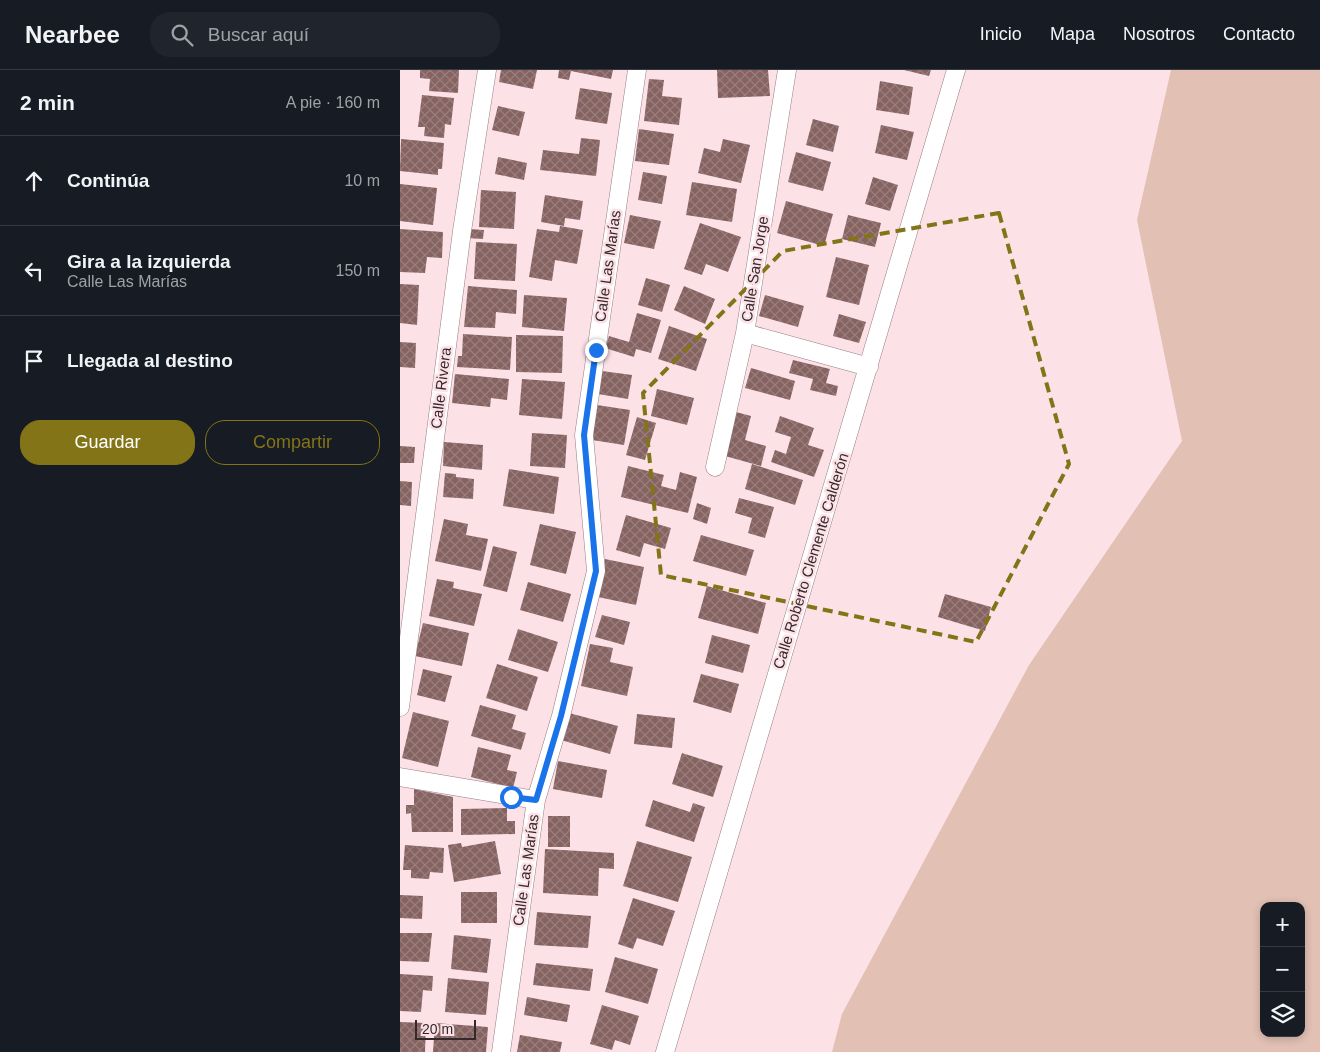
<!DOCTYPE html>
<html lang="es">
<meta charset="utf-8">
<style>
body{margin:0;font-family:Helvetica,sans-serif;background:#20242c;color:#f1f3f6}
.controls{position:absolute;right:15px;bottom:15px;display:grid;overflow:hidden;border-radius:10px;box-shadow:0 2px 8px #0003}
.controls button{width:45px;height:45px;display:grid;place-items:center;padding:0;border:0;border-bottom:1px solid #363941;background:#171b24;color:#f1f3f6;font:25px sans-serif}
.scale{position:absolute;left:15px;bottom:12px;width:61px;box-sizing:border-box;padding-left:5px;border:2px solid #33292c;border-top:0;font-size:14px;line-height:18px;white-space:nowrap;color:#33292c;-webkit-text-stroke:4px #fce1e7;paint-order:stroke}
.stop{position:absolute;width:15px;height:15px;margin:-11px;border:4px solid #1a73e8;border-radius:50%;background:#fff}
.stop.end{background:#1a73e8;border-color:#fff;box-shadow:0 1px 5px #0008}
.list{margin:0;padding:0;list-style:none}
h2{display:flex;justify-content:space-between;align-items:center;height:65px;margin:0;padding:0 20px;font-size:21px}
h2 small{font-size:16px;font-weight:400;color:#9ea1a6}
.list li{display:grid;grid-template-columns:32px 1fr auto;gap:15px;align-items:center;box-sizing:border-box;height:90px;padding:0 20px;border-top:1px solid #363941}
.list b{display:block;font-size:19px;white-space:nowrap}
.list p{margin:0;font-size:16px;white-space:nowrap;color:#9ea1a6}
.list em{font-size:16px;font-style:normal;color:#9ea1a6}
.actions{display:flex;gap:10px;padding:15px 20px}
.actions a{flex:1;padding:11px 0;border:1px solid #827417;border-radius:20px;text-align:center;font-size:18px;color:#827417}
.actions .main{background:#827417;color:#fff}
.icon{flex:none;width:28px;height:28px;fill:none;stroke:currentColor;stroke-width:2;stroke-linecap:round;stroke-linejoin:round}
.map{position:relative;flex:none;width:920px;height:982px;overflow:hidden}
header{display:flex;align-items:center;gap:30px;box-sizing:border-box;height:70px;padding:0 25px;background:#171b24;border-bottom:1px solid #363941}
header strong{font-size:24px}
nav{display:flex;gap:28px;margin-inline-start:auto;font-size:18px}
.search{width:350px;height:45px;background:#20242c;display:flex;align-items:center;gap:12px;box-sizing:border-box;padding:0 18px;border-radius:20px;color:#9ea1a6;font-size:19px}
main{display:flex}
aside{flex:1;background:#171b24}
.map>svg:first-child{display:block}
.green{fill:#e2c0b4;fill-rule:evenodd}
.building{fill:url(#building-cross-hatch)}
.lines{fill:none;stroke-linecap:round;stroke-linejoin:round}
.street-casing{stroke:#957d83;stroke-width:19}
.street{stroke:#fff;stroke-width:18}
.route{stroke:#1a73e8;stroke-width:6}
.marked{fill:none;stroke:#827417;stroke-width:4;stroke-dasharray:10 6;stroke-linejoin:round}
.labels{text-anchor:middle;stroke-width:5;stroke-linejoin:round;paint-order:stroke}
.street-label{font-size:15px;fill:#33292c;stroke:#fce1e7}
</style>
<header>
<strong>Nearbee</strong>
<div class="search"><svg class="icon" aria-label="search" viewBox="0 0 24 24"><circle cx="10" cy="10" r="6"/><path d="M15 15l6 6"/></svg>Buscar aquí</div>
<nav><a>Inicio</a><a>Mapa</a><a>Nosotros</a><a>Contacto</a></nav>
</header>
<main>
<aside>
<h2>2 min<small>A pie · 160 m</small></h2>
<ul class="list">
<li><svg class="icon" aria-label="ahead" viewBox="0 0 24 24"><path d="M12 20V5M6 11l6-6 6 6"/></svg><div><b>Continúa</b></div><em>10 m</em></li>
<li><svg class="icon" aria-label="left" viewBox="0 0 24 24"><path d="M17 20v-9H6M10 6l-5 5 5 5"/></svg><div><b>Gira a la izquierda</b><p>Calle Las Marías</p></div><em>150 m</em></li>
<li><svg class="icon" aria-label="arrive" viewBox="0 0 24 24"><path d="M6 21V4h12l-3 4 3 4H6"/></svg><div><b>Llegada al destino</b></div></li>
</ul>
<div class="actions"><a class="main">Guardar</a><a>Compartir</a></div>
</aside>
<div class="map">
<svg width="920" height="982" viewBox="0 0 920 982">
<defs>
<pattern id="building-cross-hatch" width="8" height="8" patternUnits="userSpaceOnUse" patternTransform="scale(1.25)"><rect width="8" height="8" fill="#866260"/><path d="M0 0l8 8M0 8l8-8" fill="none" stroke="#987e7d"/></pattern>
</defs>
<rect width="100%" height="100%" fill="#fce1e7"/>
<!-- green -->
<path class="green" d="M771 0H920V982H432L442 944 629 595 782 371 737 150ZM864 836H901V963H864Z"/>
<!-- building -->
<path class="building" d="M20 0H59L58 23 29 21 30 9 20 8Z
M101 0H137L133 19 99 12Z
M159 0H213L211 9 171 1 169 10 158 8Z
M317 0H368L370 26 318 28Z
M504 0H531L529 6Z
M249 9 264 10 262 26 282 28 279 55 244 51Z
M480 11 513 17 509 45 476 40Z
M180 18 212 23 207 54 175 49Z
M22 25 54 28 51 55 45 54 44 68 24 66 25 57H18Z
M98 36 125 42 119 66 92 60Z
M413 49 439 56 433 82 406 75Z
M481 55 514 62 507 90 475 83Z
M239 59 274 64 269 95 235 91Z
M181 68 200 70 196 106 140 100 143 80 179 84Z
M1 69 44 73 42 99H38V105L0 101Z
M323 69 350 75 341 113 298 103 304 78 320 82Z
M396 82 431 92 423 121 388 112Z
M98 87 127 93 124 110 95 104Z
M243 102 267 106 262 134 238 130Z
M473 107 498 115 490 141 465 134Z
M292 112 337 119 332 152 286 145Z
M0 114 37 118 33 155 0 151Z
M81 120 116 122 114 159 79 157Z
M145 125 183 131 180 150 165 148 164 156 141 152Z
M386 131 433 144 424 176 377 163Z
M230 145 261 151 254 179 224 173Z
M448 145 481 153 475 177 442 169Z
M300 153 341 167 328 202 306 194 302 205 284 199Z
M160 156 183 160 177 194 155 190 152 211 129 207 137 159 159 162Z
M0 159 43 162 42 188 27 187 25 203 0 202Z
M68 159 84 160 83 169 67 168Z
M76 172 117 174 115 211 74 209Z
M436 187 469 195 459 235 426 227Z
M246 208 270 215 262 242 238 235Z
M0 214 19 215 17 255 0 253Z
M68 216 117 220 116 244 96 242 95 258 64 257Z
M284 216 315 229 305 254 274 240Z
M124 225 167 228 164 261 122 257Z
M365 225 404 236 398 257 359 246Z
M237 243 261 250 251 283 236 279 234 287 205 278 209 266 229 272Z
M439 244 466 252 459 273 433 266Z
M269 256 307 269 296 301 258 289Z
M63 264 112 267 110 300 57 297 58 286H62Z
M116 265 163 266 162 303 116 302Z
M0 272 16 273 15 298 0 297Z
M393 290 430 299 426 313 438 316 436 326 410 320 413 309 389 303Z
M351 298 395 311 390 330 345 318Z
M202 301 232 305 228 329 198 324Z
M55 304 109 309 107 330 91 328 90 337 52 333Z
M122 309 165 312 162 349 119 345Z
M257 319 294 328 287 355 251 346Z
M197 335 230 340 224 375 192 370Z
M336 342 351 346 345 370 366 376 361 396 325 386Z
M380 346 414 358 408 375 424 380 414 407 371 392 375 380 386 384 391 367 375 362Z
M237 347 256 353 245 390 226 385Z
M132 363 167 365 165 398 130 396Z
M44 372 83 375 82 400 43 396Z
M0 376 15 377 14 393H0Z
M352 394 403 410 395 435 345 419Z
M228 396 264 405 261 416 276 420 280 402 297 407 288 443 221 427Z
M109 399 159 407 154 444 103 436Z
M45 403 56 404V407L74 409 73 429 43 427Z
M0 411 12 412 11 436 0 435Z
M339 428 374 437 365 468 348 463 352 448 335 443Z
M297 433 311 438 307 454 293 449Z
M226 445 271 458 265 479 244 473 240 487 216 480Z
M44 449 68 454 66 465 88 469 81 501 35 491Z
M140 454 176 462 166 504 130 495Z
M301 465 354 480 346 506 293 491Z
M93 476 117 482 107 522 83 516Z
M205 489 244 497 236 535 198 527Z
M37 509 54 512 53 518 82 524 74 556 29 546Z
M128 512 171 524 163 552 120 540Z
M307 516 366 533 358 564 298 548Z
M545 524 591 537 585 561 538 547Z
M202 545 230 552 224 575 195 567Z
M23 553 69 563 62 596 15 586Z
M118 559 158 572 148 602 108 590Z
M312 565 350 575 343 603 305 593Z
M190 574 213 578 210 592 233 597 227 626 181 616Z
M97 594 138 607 127 641 86 628Z
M23 599 52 606 45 632 17 625Z
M301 604 339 614 331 643 293 632Z
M80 635 116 645 112 659 126 663 121 680 71 666Z
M13 642 49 651 38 697 2 688Z
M169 643 218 656 210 684 161 670Z
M237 644 275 648 272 678 234 674Z
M78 677 111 685 107 700 117 702 113 718 71 707Z
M282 683 323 696 313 727 272 714Z
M158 691 207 700 202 728 153 719Z
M14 719 53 727V762H12L11 743 6 744V735H14Z
M253 730 290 742 293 733 305 737 294 772 245 756Z
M107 738V751H115V764L61 765V739Z
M148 746H170V777H148Z
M95 771 101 804 54 812 48 775 61 773 62 777Z
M237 771 292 787 278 832 223 816Z
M5 775 44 778 43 803 30 802 29 809 11 808V800H3Z
M145 779 214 783V799L199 798 198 826 143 823Z
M61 822H97V853H61Z
M0 825 23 826 22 849 0 848Z
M233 828 275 841 263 876 237 868 233 879 218 874Z
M137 842 191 846 188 878 134 875Z
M0 863H32L29 892 0 891Z
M54 865 91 869 87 903 51 899Z
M215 887 258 899 248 934 205 922Z
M136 893 193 899 190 921 133 915Z
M0 904 33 906 32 921 23 920 21 942 0 941Z
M48 908 89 912 86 945 45 942Z
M127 927 170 935 167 952 124 945Z
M202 935 239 946 230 975 215 970 212 980 190 974Z
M0 952 26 953 25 982H0Z
M35 953 88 957 86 982H33Z
M120 965 162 972 160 982H117Z"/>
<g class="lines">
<!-- street casing -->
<g class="street-casing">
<path id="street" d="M345 263 469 297
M315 397 345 263 387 0
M0 637 62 161 87 0
M0 707 136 730
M101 982 136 730 161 646 196 501 184 365 237 0
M265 982 556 0"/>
</g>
<!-- street -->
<use href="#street" class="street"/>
</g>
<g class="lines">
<!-- route -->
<path class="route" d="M111 727 136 730 161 646 196 501 184 365 196 280"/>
</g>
<!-- marked area -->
<path class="marked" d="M599 143 669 394 576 572 261 505 243 323 383 181Z"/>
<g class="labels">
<!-- street labels -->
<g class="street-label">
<text transform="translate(208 196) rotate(-82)" y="5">Calle Las Marías</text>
<text transform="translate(355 199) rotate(-81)" y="5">Calle San Jorge</text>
<text transform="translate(41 318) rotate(-83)" y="5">Calle Rivera</text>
<text transform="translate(411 491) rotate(-73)" y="5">Calle Roberto Clemente Calderón</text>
<text transform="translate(126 800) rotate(-82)" y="5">Calle Las Marías</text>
</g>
</g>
</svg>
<div class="controls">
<button>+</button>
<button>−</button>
<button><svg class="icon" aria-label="layers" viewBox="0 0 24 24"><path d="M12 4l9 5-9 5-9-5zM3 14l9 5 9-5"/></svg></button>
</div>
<div class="scale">20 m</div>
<div class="stop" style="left:111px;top:727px"></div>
<div class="stop end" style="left:196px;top:280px"></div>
</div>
</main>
